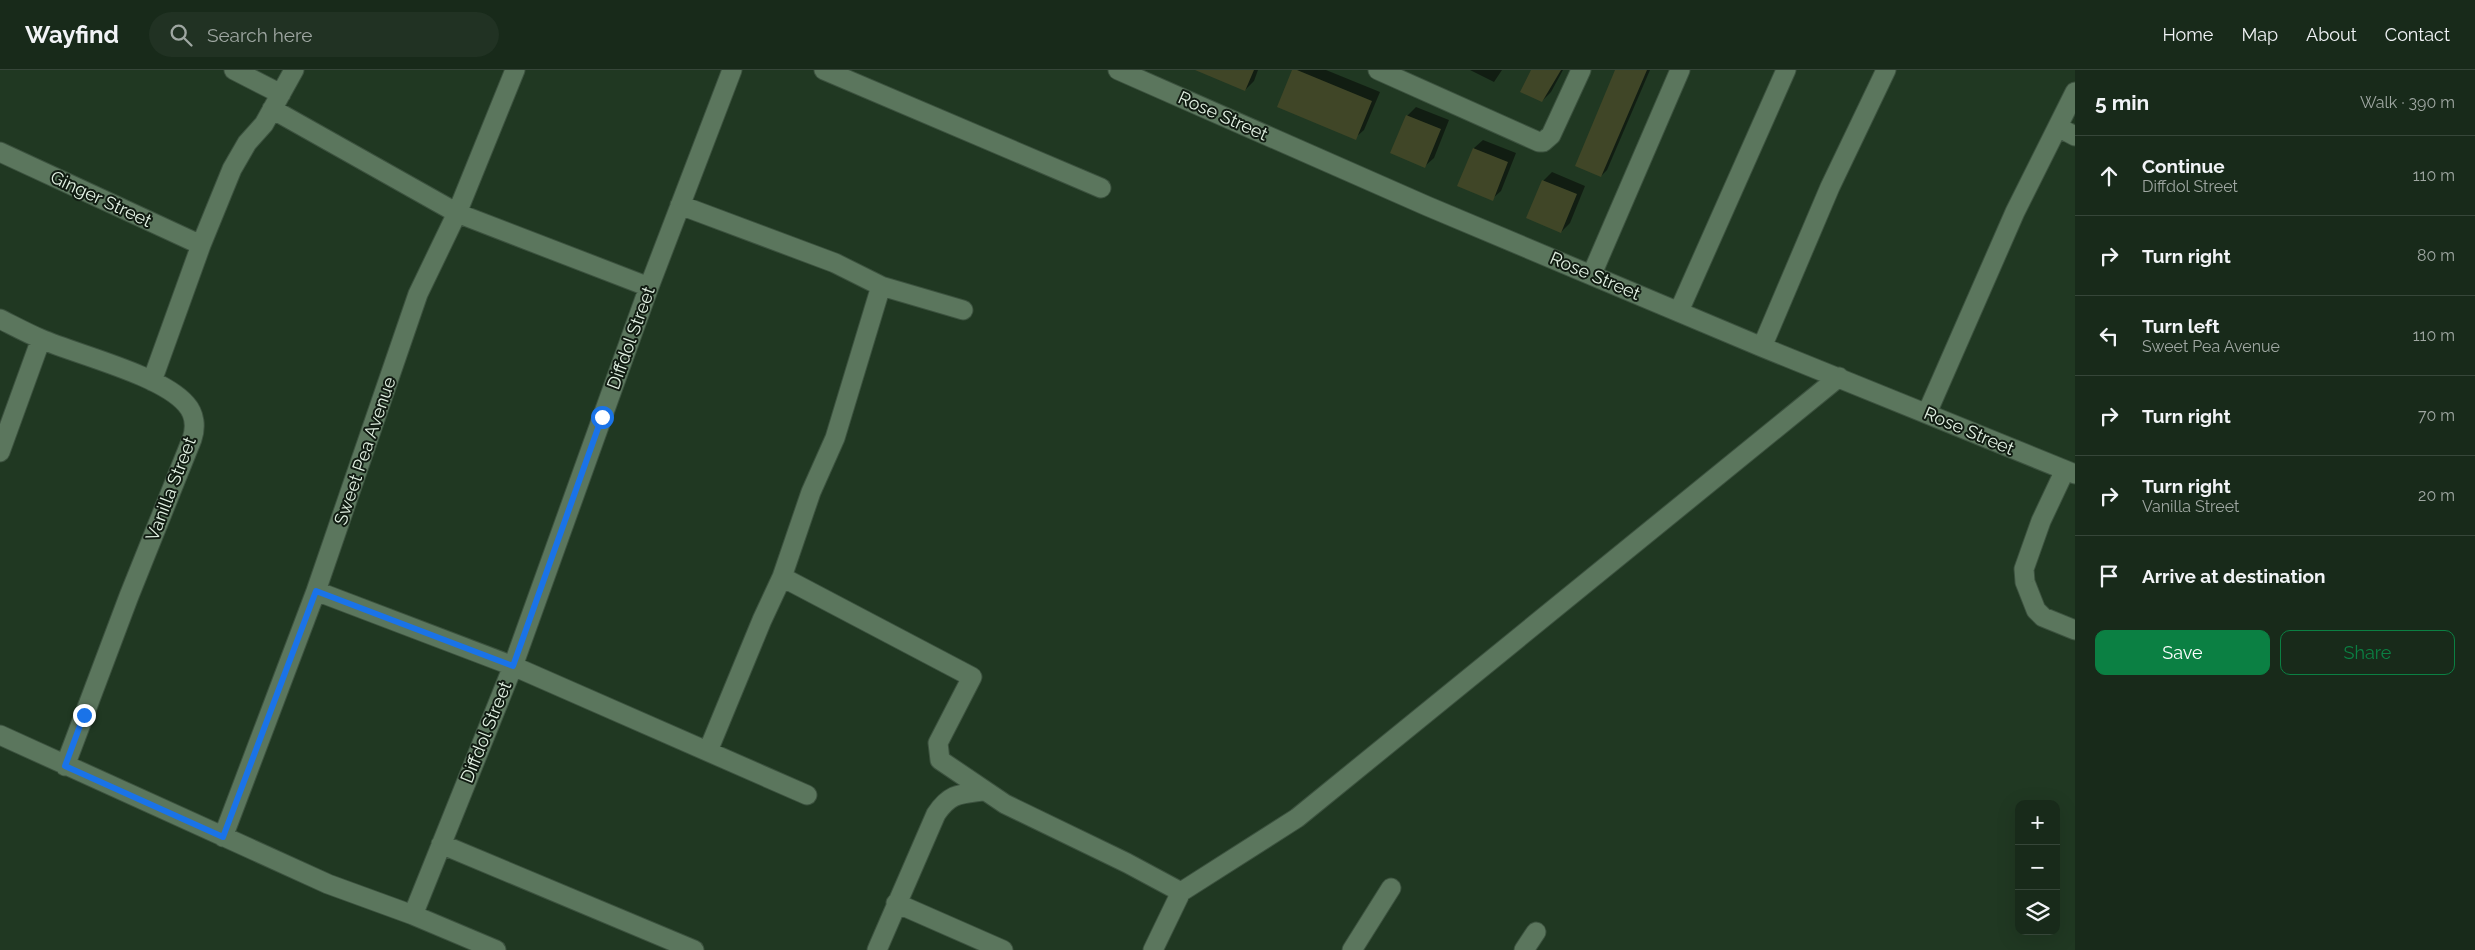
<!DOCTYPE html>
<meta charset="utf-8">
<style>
body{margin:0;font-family:Raleway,sans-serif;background:#213223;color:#f1f3f6}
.controls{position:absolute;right:15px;bottom:15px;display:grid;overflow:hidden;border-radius:10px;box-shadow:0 5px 20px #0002}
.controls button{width:45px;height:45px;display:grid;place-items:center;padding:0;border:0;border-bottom:1px solid #364639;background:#182a1a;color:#f1f3f6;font:25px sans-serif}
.stop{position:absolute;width:15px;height:15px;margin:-11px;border:4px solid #1a73e8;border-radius:50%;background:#fff}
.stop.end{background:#1a73e8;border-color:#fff;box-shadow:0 1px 5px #0008}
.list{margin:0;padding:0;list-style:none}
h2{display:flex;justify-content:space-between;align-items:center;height:65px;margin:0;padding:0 20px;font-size:21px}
h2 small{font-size:16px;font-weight:400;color:#9fa7a2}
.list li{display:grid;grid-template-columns:32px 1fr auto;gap:15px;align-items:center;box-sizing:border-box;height:80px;padding:0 20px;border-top:1px solid #364639}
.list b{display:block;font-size:19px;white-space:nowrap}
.list p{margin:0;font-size:16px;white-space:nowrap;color:#9fa7a2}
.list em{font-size:16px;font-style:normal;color:#9fa7a2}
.actions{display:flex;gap:10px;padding:15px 20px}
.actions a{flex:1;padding:11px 0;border:1px solid #0b8043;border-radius:10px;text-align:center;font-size:18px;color:#0b8043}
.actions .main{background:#0b8043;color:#fff}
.icon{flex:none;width:28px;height:28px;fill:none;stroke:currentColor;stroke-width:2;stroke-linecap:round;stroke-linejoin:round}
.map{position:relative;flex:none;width:2075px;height:880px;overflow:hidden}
header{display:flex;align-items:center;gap:30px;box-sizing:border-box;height:70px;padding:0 25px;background:#182a1a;border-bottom:1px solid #364639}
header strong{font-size:24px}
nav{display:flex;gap:28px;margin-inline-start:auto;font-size:18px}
.search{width:350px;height:45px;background:#213223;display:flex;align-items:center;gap:12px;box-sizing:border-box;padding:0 18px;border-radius:28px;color:#9fa7a2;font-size:19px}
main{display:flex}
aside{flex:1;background:#182a1a}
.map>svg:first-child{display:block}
.shadow{fill:#0007}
.building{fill:#404627}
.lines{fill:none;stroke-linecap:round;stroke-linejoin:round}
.minor-casing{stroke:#3c523f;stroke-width:21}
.minor{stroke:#5b765d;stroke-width:19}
.route{stroke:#1a73e8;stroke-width:6}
.labels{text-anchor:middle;stroke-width:4;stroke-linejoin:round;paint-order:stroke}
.street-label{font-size:18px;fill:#e3f2e4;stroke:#111c12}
</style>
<header>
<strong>Wayfind</strong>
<div class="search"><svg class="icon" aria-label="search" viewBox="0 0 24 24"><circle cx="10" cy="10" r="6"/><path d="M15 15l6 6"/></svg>Search here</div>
<nav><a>Home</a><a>Map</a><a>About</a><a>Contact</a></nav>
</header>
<main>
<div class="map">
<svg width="2075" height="880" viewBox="0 0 2075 880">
<rect width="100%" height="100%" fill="#203822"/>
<!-- shadow -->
<path class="shadow" d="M1202 0H1258L1254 11 1245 20Z
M1293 0H1326L1380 22 1364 60 1355 68Z
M1470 0H1502L1494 12Z
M1532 0H1563L1551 22 1542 31Z
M1618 0H1650L1607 100 1601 106Z
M1416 37 1449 50 1434 88 1425 96 1407 46Z
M1483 70 1516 83 1501 121 1492 129 1459 116 1474 78Z
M1552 102 1585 116 1570 153 1561 162 1543 111Z"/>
<!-- building -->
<path class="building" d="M1195 0H1254L1245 21Z
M1292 0H1297L1372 31 1356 70 1277 37Z
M1531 0H1561L1542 32 1520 22Z
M1615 0H1647L1601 107 1575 96Z
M1406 45 1441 59 1425 98 1390 83Z
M1473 78 1508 92 1493 131 1457 116Z
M1542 110 1577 124 1561 163 1526 148Z"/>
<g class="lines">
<!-- minor casing -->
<g class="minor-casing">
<path id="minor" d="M234 0 281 24
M824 0 1101 118
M1118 0 1427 136 1762 277 2075 404
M1378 0 1539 72H1543L1551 65 1581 0
M272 39 457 143 649 217
M2058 57 2075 66
M0 82 201 175
M680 135 835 193 881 216 963 240
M1592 204 1680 0
M1679 241 1786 0
M0 249C14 256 27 263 41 269 78 285 161 305 186 334 195 344 196 357 192 369L129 526 65 696
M1762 277 1830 117 1886 0
M152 311 201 175 232 99 247 73 264 54 294 0
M1927 343 2015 142 2075 22
M0 382 41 269
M2065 400 2041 451 2024 499 2025 512 2036 540 2043 547 2075 560
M782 507 972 607 938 673 940 690 1005 734 1127 793 1181 822
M316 521 513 596 807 725
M0 665 328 814 413 845 496 880
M708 681 762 550 782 507 811 422 835 368 881 216
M223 767 316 521 418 224 457 143 515 0
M441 774 694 880
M896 833 1003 880
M413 845 513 596 649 217 732 0
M877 880 936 744C950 723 960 724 983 721
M1153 880 1181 822 1297 748 1839 307
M1352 880 1391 818
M1524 880 1536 862"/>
</g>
<!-- minor -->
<use href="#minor" class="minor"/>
</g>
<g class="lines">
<!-- route -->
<path class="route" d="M84 645 65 696 223 767 316 521 513 596 602 347"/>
</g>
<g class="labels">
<!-- street labels -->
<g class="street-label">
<text transform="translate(1223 46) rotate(24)" y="6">Rose Street</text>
<text transform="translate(101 129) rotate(25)" y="6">Ginger Street</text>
<text transform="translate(1595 206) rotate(23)" y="6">Rose Street</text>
<text transform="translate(631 268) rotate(-70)" y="6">Diffdol Street</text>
<text transform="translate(1969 361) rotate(23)" y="6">Rose Street</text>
<text transform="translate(365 381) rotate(-71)" y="6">Sweet Pea Avenue</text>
<text transform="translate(171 419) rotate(-69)" y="6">Vanilla Street</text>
<text transform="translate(486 662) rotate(-68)" y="6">Diffdol Street</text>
</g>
</g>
</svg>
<div class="controls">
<button>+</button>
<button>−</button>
<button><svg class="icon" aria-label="layers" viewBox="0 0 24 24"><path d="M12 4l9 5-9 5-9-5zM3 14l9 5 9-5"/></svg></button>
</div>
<div class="stop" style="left:602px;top:347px"></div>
<div class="stop end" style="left:84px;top:645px"></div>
</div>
<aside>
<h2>5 min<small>Walk · 390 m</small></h2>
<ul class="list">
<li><svg class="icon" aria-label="ahead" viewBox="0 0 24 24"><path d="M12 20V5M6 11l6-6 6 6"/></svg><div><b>Continue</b><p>Diffdol Street</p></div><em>110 m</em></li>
<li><svg class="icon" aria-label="right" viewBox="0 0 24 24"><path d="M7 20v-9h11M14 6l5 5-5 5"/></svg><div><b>Turn right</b></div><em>80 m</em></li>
<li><svg class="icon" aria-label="left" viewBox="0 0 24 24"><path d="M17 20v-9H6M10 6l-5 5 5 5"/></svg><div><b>Turn left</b><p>Sweet Pea Avenue</p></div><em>110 m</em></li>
<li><svg class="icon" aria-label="right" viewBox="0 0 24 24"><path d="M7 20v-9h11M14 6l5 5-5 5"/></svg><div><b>Turn right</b></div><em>70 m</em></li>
<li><svg class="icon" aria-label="right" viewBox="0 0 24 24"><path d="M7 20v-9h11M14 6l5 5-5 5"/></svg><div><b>Turn right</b><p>Vanilla Street</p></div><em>20 m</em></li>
<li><svg class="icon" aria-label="arrive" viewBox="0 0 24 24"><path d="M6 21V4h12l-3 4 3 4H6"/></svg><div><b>Arrive at destination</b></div></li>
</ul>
<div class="actions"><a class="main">Save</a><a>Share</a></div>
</aside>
</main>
